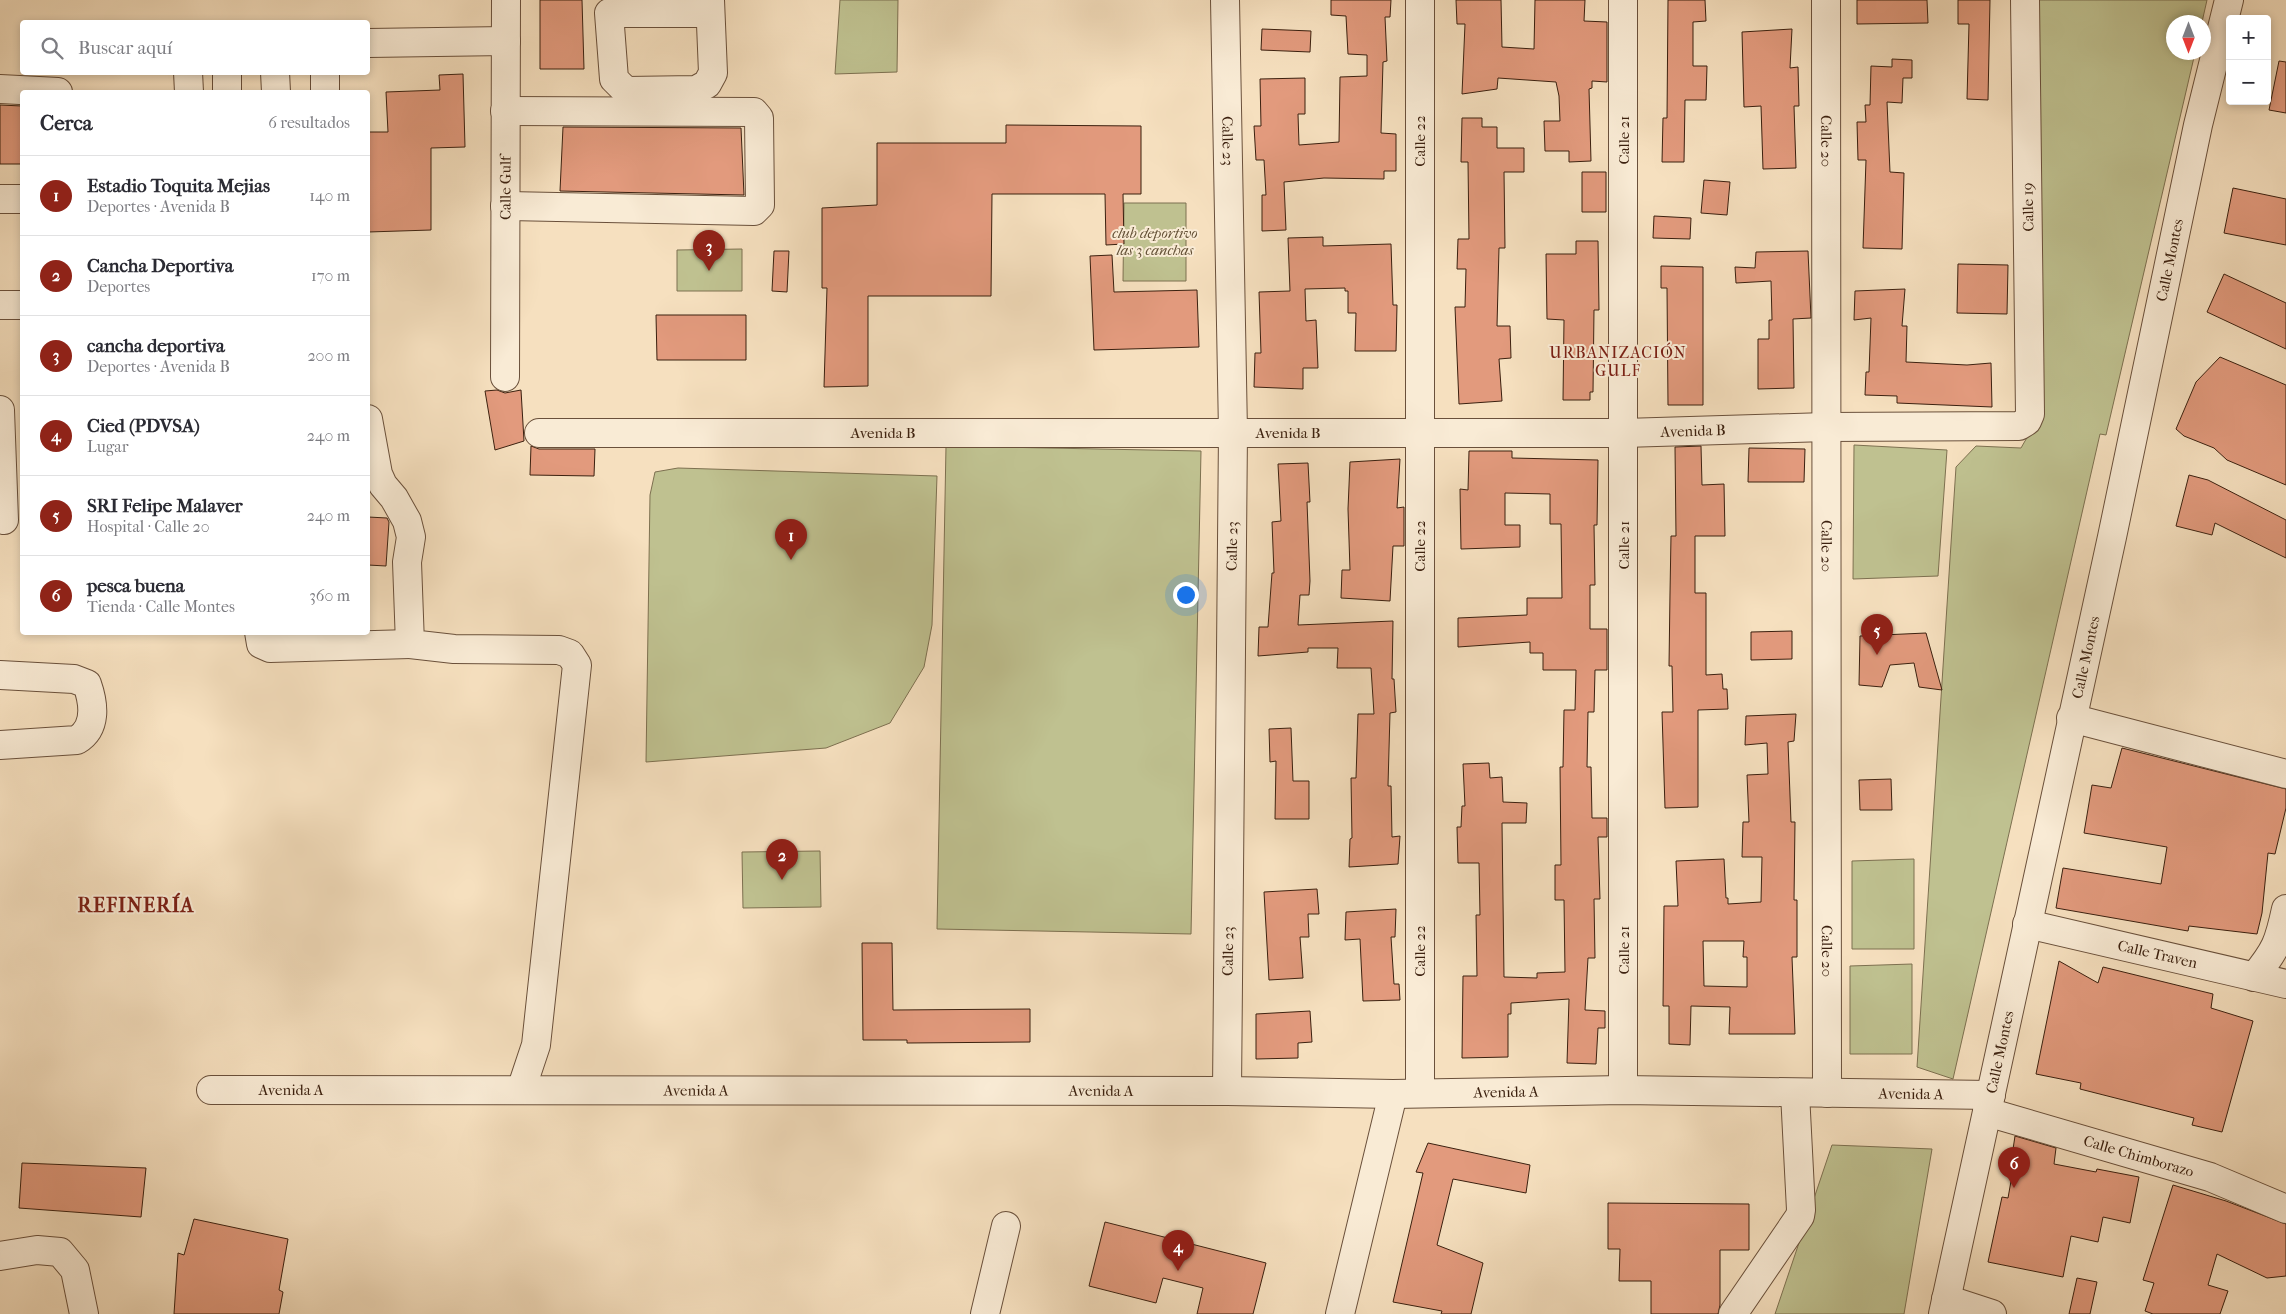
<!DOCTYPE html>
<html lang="es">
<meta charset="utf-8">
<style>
body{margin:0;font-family:"IM FELL French Canon",serif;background:#f2f2f3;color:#2b2b33}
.controls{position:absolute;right:15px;top:15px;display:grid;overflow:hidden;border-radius:5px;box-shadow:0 2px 8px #0003}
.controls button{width:45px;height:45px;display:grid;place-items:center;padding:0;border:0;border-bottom:1px solid #e1e1e2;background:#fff;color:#2b2b33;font:25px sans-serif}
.compass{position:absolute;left:2166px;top:15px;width:45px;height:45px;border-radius:50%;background:#fff;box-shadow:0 2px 8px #0003;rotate:180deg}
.you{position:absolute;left:1185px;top:594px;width:18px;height:18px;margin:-12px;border:4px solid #fff;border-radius:50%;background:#1a73e8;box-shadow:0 0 0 8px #1a73e833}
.badge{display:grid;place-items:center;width:32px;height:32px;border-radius:50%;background:#8f2418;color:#fff;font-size:16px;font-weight:700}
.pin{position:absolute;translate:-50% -41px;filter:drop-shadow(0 1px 2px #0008)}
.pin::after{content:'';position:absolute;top:26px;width:18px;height:15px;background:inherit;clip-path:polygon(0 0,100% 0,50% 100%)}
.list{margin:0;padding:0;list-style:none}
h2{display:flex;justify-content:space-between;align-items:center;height:65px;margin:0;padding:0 20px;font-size:21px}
h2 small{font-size:16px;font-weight:400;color:#7c7c81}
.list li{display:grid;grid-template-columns:32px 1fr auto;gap:15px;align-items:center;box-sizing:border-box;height:80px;padding:0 20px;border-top:1px solid #e1e1e2}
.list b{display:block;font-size:19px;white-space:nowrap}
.list p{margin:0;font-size:16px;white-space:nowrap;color:#7c7c81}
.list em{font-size:16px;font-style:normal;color:#7c7c81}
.icon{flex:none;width:28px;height:28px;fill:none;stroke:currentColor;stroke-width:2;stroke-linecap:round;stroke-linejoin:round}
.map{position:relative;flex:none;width:2286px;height:1314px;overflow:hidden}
.search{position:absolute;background:#fff;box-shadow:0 2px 8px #0003;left:20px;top:20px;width:350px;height:55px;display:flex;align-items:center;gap:12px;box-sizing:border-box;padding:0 18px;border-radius:5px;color:#7c7c81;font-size:19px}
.panel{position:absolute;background:#fff;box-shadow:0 2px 8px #0003;left:20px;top:90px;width:350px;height:545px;border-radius:5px}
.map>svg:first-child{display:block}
.green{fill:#bfc190;stroke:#7d7050}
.building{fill:#e29a7d;stroke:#3b200f;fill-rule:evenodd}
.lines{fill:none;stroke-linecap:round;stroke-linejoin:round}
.minor-casing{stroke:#6a503b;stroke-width:30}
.minor{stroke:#f9ebd5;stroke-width:28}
.labels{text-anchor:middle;stroke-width:4;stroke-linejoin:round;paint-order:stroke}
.street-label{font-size:15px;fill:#3b200f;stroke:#f9ebd5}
.park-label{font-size:15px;font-style:italic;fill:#635036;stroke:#f9ebd5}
.neighbourhood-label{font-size:16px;letter-spacing:1px;fill:#7a1f14;stroke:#f9ebd5}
.district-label{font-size:20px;font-weight:bold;letter-spacing:1px;fill:#7a1f14;stroke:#f9ebd5}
</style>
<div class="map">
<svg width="2286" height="1314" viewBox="0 0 2286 1314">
<rect width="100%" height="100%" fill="#f6e0bf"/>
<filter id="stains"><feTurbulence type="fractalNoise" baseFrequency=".004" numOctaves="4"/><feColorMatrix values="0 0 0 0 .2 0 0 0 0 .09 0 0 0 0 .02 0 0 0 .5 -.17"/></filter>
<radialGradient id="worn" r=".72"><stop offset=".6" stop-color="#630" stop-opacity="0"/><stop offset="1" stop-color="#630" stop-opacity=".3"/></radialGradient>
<!-- green -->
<path class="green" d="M840 0H898L897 72 835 74Z
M2039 0H2207L2202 22H2174V52L2195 53 2106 435 2100 434 1953 1079 1917 1067 1956 467 1976 446 2021 448 2037 420Z
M1124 203H1186V281H1123Z
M742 249V291H677V250Z
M1854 445 1947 450 1938 576 1853 579Z
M946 446 1201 451 1191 934 937 929Z
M678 468 937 476 932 625 924 667 890 723 826 748 646 762 650 495 655 472Z
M820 851 821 907 743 908 742 852Z
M1914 859V949H1852V861Z
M1912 964V1054H1850V966Z
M1832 1145 1932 1149 1904 1314H1775Z"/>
<!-- building -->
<path class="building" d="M540 0H582L584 69H540Z
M1331 0H1391L1390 17H1385L1387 61 1383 62 1381 133 1396 134V171H1384V179L1324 178 1284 182 1286 230 1262 231V195H1266L1264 160H1256L1254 126H1261L1260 79 1305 78V114H1298L1299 145 1339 142 1340 77 1367 76V55L1348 54 1346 16 1331 15Z
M1456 0H1501L1502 47 1534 49 1535 0H1585L1584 21 1607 22V82L1592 81V88L1589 89 1591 161 1569 162V151H1545L1544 121H1560L1559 96 1556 82 1498 78 1497 89 1462 94 1465 24H1457Z
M1668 0H1705L1706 21 1693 22V66H1707L1706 100H1685L1684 162H1662L1663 118H1667Z
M1857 0H1927L1928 23 1857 24Z
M1958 0H1990L1988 100 1967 99 1969 24H1958Z
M1262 29 1311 31 1310 52 1261 50Z
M1792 29 1790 68 1798 67 1799 106H1794L1796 168 1763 169 1761 106 1744 107 1742 32Z
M1892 59 1912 60V78H1903L1902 103 1887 102 1890 172 1904 173 1902 249 1863 248 1866 160H1858L1857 122H1866L1865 105H1870L1871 66 1892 67Z
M2279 61 2286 62V113L2269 110Z
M463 74 465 147 431 148V230L368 232V132H388L386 92 440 90 439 75Z
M0 105 22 106V164H0Z
M1462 118H1482V127H1497V148H1524V172H1504L1505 248H1499L1497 326H1510L1511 358 1499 359 1502 401 1459 404 1455 307H1465L1466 269H1457L1458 239H1469L1468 162H1461Z
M1006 125 1141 126V194H1123L1124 244 1106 245 1105 194H992L991 296H868V386L824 387 827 288H822V208L877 205V143H1006Z
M563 127 741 128 744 195 560 191Z
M1582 172H1606V212H1582Z
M1704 180 1730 182 1727 215 1701 213Z
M2233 188 2286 199V245L2224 233Z
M1654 216 1691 218 1690 239 1653 238Z
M1323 237V246L1391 244 1393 305H1397L1396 351H1355L1356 313H1348V291H1345V288L1305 289 1306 321 1316 320 1318 368H1303V389L1254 387 1255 353H1261L1259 292 1290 291 1288 238Z
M1576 241H1598L1599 310H1594L1593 392H1590V400H1563L1564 320 1547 319 1546 254H1576Z
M774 251H789L787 292 772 291Z
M1808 251 1811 318 1793 319 1794 388 1758 389V339H1769V320H1772L1771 281 1736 283 1735 267 1755 268 1756 252Z
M1112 255 1114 292 1197 290 1199 347 1094 350 1090 256Z
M1958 264 2008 265 2007 314 1957 313Z
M1661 266 1703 267V405H1668L1667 288H1661Z
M2224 274 2286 303V349L2207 312Z
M1905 289 1902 326H1907L1906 362 1967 365 1991 363 1992 407 1897 403V396L1865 395 1866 372H1869L1871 318 1854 320 1855 291Z
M656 315H746V360H657Z
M2220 357 2286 385V485L2227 460 2214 448 2184 436 2176 429 2196 382Z
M497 390 505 393 521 390 524 441 495 450 485 391Z
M531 446 539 449H595L594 476 530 475Z
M1701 446 1702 485 1724 484 1725 536H1695V593H1706V675L1722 674 1723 689H1727L1728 709 1698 710V807L1665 808 1662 712H1673L1672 666H1669L1670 593 1671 536H1676L1675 447Z
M1749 448 1805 449 1804 482H1748Z
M1469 451H1512V458L1598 460 1597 525H1594L1595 585H1590V629H1607V670H1595L1594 712H1588L1587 767H1591L1592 818H1607V837H1598L1600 899H1594L1595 958H1588L1585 1010 1605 1011V1028H1598L1596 1064 1567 1063 1569 999 1511 1003V1014H1508V1057L1462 1058 1463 976H1477L1476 915H1480L1479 863H1458L1457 827H1461L1462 806H1465L1463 764 1489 763 1490 778 1502 777 1503 802 1527 803 1526 823H1502L1504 977 1537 978V973L1565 972 1564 900H1555V865H1561L1560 767H1563L1564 710H1575L1576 670H1543V653H1530V642L1458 647V618L1527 615V598H1562L1561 524H1550V494L1505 493V525H1520V547L1461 549 1460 489 1468 490Z
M1400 459 1397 508 1404 507V546H1393L1390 601 1341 598 1342 570H1350L1348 509 1350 462Z
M1308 463 1310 502H1307L1310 581 1309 595H1300L1298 625 1393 621 1392 679H1394L1396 712 1390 713 1388 786H1391L1392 837 1400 836 1398 864 1349 867 1350 839 1352 838 1351 778H1356L1358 714H1374L1371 668H1337L1338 648H1308V652L1258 656 1259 627H1268L1272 573H1274L1272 522 1281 521 1278 464Z
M2189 475 2208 480 2286 520V558L2215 523 2212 535 2176 526Z
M368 517 387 518 389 522 386 566 368 565Z
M1792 631V659L1751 660V632Z
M1926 633 1942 690 1919 687 1914 663 1890 665 1882 687 1859 685 1860 636Z
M1796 714 1794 741 1788 742 1791 822H1795L1794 900H1797V957H1792L1795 1034H1729L1730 1007 1691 1006 1690 1045 1669 1044V1006H1663L1664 906H1678L1676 861 1724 859 1726 898H1728V904L1761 902 1762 857H1742L1743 822H1749L1747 775 1768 774 1767 743 1745 745 1746 716ZM1703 941H1744L1743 957H1747V987L1704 986Z
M1291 728 1293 781H1309V819H1275L1276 761 1270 762 1269 729Z
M2122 748 2286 789V808L2275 854 2268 853 2262 913 2257 934 2189 926 2188 931 2056 908 2063 868 2161 884 2167 847 2084 833 2092 785 2111 788Z
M1891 779 1892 810H1860L1859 780Z
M1317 889 1319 914H1308L1309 937H1300L1303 978 1269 980 1264 892Z
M1396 909 1395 937H1391L1394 984H1399L1400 1000 1363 1001 1360 939 1345 940 1346 912Z
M862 943H892L893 1010 1030 1009V1042L907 1043V1040H863Z
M2059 961 2098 983 2103 967 2213 994 2211 1008 2253 1021 2222 1132 2192 1125 2194 1118 2080 1089 2081 1083 2036 1074Z
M1310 1011 1312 1042 1298 1043V1058L1256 1059V1014Z
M2015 1136 2056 1148 2054 1164 2096 1172 2097 1169 2139 1177 2130 1223 2103 1217 2098 1242 2071 1236 2063 1277 1988 1262 2002 1197 2008 1198 2013 1170 2010 1169Z
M1428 1143 1530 1165 1526 1193 1453 1179 1437 1245 1483 1263 1471 1314H1441L1442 1311 1393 1302 1423 1173 1416 1172Z
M22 1163 146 1168 141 1217 19 1208Z
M2173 1185 2226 1201 2286 1224V1276L2267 1278 2217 1254 2208 1285 2228 1291 2220 1314H2153L2145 1311 2154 1283 2143 1280Z
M1608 1203 1749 1204V1250H1720V1305L1718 1314H1651V1281H1619L1620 1249H1608Z
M194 1219 288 1239 279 1290 283 1292 279 1314H174L178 1253 184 1255Z
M1105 1222 1266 1263 1253 1314H1197L1203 1288 1163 1278 1156 1303 1089 1286Z
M2077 1278 2097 1282 2090 1314H2069Z"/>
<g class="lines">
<!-- minor casing -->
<g class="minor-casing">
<g id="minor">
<path d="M710 0 713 73 707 84 696 90 626 91 614 79 609 13H710"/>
<path id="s1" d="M1225 0 1233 432 1227 1091"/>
<path d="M1420 0V1092"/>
<path d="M1623 0V1090"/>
<path id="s2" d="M1826 0 1827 1093"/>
<path d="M368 43 506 41"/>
<path d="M188 72 189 92"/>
<path d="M227 72V92"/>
<path d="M275 72 276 92"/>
<path d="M325 72V92"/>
<path d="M0 89 58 92"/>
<path d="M0 199H22"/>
<path d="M505 206 754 211 760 205 759 118 754 112 505 111"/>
<path d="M0 305H22"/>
<path id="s3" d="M505 377 506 0"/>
<path d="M0 410 4 520"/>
<path d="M368 419 378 474 383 485 394 498 407 521 411 537 407 562 410 644 454 649 559 650 570 654 577 665 536 1045 521 1090"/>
<path id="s4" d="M539 433H1624L1826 427 2019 426 2027 421 2030 414 2025 0"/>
<path d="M259 632 261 644 270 648 410 644"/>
<path d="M0 675 74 679 87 684C94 704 97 728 77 740L0 745"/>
<path d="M2071 718 2286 774"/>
<path id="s5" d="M2027 924 2286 984"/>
<path d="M2254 977C2276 950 2279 942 2286 909"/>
<path id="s6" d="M211 1090 1227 1091 1393 1094 1623 1090 1991 1095"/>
<path id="s7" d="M1987 1112 2210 1177 2286 1209"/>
<path d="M0 1256 37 1250 60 1252 75 1270 84 1314"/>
<path d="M1946 1299 1992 1314"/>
<path d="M985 1314 1006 1226"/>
<path d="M1340 1314 1393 1094"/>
<path d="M1733 1314 1800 1216 1801 1210 1795 1093"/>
<path id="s8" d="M1943 1314 2112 537 2198 125 2229 0"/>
</g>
</g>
<!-- minor -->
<use href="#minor" class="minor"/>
</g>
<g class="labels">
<!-- street labels -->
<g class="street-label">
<text transform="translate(1624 140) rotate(-90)" y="5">Calle 21</text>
<text dy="5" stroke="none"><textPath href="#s1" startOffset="141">Calle 23</textPath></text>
<text transform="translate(1420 141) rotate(-90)" y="5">Calle 22</text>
<text dy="5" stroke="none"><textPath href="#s2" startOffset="141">Calle 20</textPath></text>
<text dy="5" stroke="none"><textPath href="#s3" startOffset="189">Calle Gulf</textPath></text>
<text transform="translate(2028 207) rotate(-91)" y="5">Calle 19</text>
<text dy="5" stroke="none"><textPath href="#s8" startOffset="1078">Calle Montes</textPath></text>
<text dy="5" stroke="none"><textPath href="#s4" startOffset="1154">Avenida B</textPath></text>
<text dy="5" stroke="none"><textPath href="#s4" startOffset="344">Avenida B</textPath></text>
<text dy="5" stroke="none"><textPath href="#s4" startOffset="749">Avenida B</textPath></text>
<text transform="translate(1624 545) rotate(-90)" y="5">Calle 21</text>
<text transform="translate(1232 546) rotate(-89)" y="5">Calle 23</text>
<text transform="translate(1420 546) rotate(-90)" y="5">Calle 22</text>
<text dy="5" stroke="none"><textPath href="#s2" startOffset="546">Calle 20</textPath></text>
<text dy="5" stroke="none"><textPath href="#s8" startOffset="672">Calle Montes</textPath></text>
<text transform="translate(1624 950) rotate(-90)" y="5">Calle 21</text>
<text transform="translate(1228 951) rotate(-89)" y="5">Calle 23</text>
<text transform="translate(1420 951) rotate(-90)" y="5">Calle 22</text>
<text dy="5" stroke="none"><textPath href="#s2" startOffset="951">Calle 20</textPath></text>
<text dy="5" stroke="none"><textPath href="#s5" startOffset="134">Calle Traven</textPath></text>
<text dy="5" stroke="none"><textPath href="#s8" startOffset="268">Calle Montes</textPath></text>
<text dy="5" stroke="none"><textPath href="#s6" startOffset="80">Avenida A</textPath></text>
<text dy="5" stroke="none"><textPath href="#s6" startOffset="485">Avenida A</textPath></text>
<text dy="5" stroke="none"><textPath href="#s6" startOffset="890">Avenida A</textPath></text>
<text dy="5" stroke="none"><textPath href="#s6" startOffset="1295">Avenida A</textPath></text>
<text dy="5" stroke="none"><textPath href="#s6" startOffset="1700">Avenida A</textPath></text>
<text dy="5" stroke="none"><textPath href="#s7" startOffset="158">Calle Chimborazo</textPath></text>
</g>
<!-- park labels -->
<g class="park-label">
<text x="1155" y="238">club deportivo<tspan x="1155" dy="17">las 3 canchas</tspan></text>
</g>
<!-- neighbourhood labels -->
<g class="neighbourhood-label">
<text x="1618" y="358">URBANIZACIÓN<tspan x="1618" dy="18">GULF</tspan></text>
</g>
<!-- district labels -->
<g class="district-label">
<text x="136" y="912">REFINERÍA</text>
</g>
</g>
<rect width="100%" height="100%" filter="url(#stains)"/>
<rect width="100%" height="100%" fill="url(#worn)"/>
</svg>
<div class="controls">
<button>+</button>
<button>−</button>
</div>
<svg class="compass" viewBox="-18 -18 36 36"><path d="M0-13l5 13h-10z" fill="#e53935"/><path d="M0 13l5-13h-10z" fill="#7c7c81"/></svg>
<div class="you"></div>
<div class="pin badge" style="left:791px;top:560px">1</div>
<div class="pin badge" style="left:782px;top:880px">2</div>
<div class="pin badge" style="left:709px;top:271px">3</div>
<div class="pin badge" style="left:1178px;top:1271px">4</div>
<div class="pin badge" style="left:1877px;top:655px">5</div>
<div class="pin badge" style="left:2014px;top:1188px">6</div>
<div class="search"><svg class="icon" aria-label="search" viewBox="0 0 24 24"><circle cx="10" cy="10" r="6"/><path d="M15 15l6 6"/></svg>Buscar aquí</div>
<section class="panel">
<h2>Cerca<small>6 resultados</small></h2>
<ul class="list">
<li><span class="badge">1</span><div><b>Estadio Toquita Mejias</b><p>Deportes · Avenida B</p></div><em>140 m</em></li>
<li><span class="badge">2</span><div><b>Cancha Deportiva</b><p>Deportes</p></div><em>170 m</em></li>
<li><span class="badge">3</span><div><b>cancha deportiva</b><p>Deportes · Avenida B</p></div><em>200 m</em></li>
<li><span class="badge">4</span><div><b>Cied (PDVSA)</b><p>Lugar</p></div><em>240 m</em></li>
<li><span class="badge">5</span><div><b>SRI Felipe Malaver</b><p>Hospital · Calle 20</p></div><em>240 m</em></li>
<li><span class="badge">6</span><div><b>pesca buena</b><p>Tienda · Calle Montes</p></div><em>360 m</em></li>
</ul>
</section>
</div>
